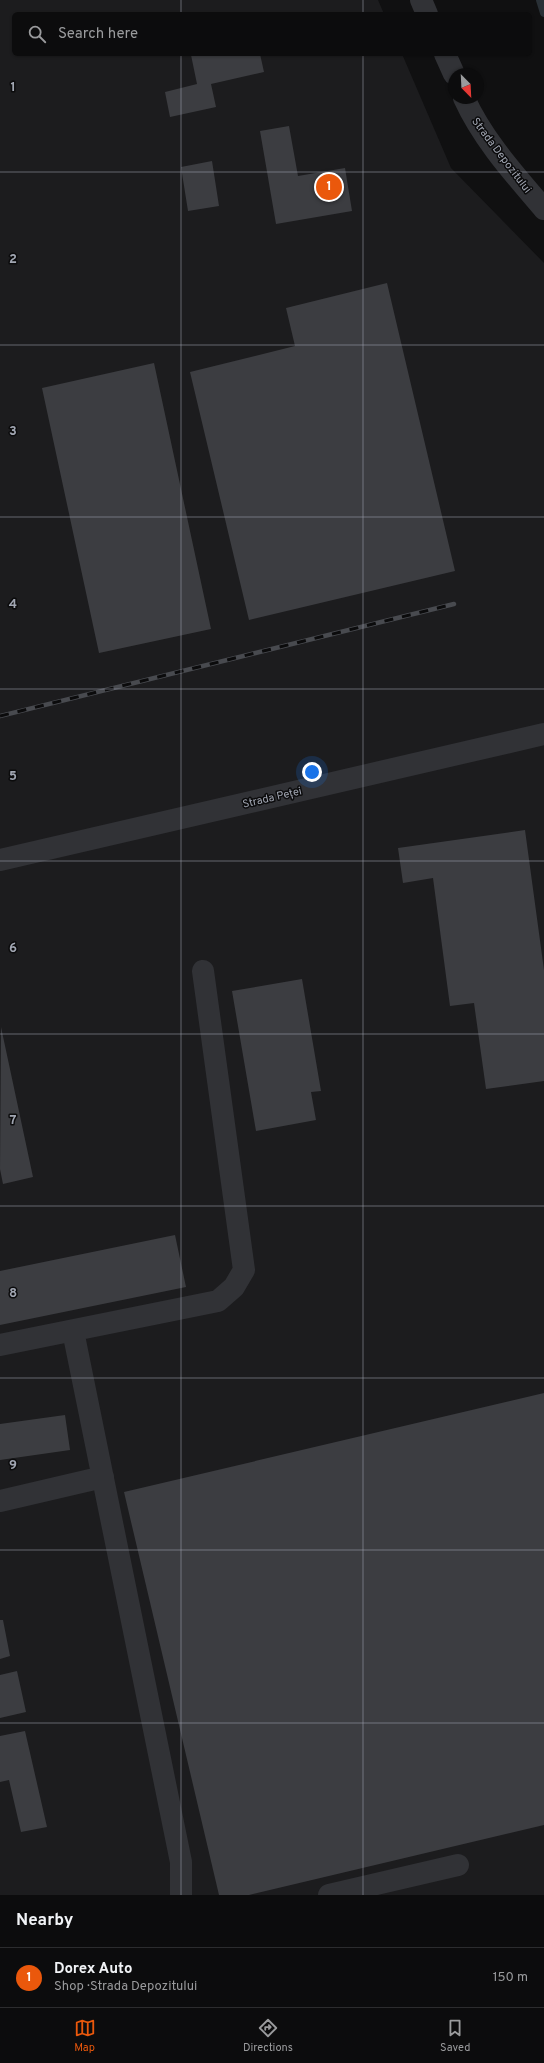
<!DOCTYPE html>
<meta charset="utf-8">
<style>
body{margin:0;font-family:Overpass,sans-serif;background:#151516;color:#f1f3f6}
.compass{position:absolute;left:448px;top:68px;width:36px;height:36px;border-radius:50%;background:#0c0c0d;box-shadow:0 1px 3px #0004;rotate:156deg}
.you{position:absolute;left:312px;top:772px;width:14px;height:14px;margin:-10px;border:3px solid #fff;border-radius:50%;background:#1a73e8;box-shadow:0 0 0 6px #1a73e833}
.badge{display:grid;place-items:center;width:26px;height:26px;border-radius:50%;background:#ea580c;color:#fff;font-size:13px;font-weight:700}
.pin{position:absolute;translate:-50% -50%;border:2px solid #fff;box-shadow:0 1px 4px #0006}
.list{margin:0;padding:0;list-style:none}
h2{display:flex;justify-content:space-between;align-items:center;height:52px;margin:0;padding:0 16px;font-size:17px}
h2 small{font-size:13px;font-weight:400;color:#9a9b9d}
.list li{display:grid;grid-template-columns:26px 1fr auto;gap:12px;align-items:center;box-sizing:border-box;height:60px;padding:0 16px;border-top:1px solid #2c2c2e}
.list b{display:block;font-size:15px;white-space:nowrap}
.list p{margin:0;font-size:13px;white-space:nowrap;color:#9a9b9d}
.list em{font-size:13px;font-style:normal;color:#9a9b9d}
.icon{flex:none;width:22px;height:22px;fill:none;stroke:currentColor;stroke-width:2;stroke-linecap:round;stroke-linejoin:round}
.map{position:relative;flex:none;width:544px;height:1895px;overflow:hidden}
.search{position:absolute;background:#0c0c0d;box-shadow:0 1px 3px #0004;left:12px;right:12px;top:12px;height:44px;display:flex;align-items:center;gap:10px;box-sizing:border-box;padding:0 14px;border-radius:6px;color:#9a9b9d;font-size:15px}
.sheet{height:112px;background:#0c0c0d}
nav{display:flex;justify-content:space-around;align-items:center;box-sizing:border-box;height:56px;border-top:1px solid #2c2c2e;background:#0c0c0d;font-size:11px;color:#9a9b9d}
nav a{display:grid;justify-items:center;gap:2px}
nav .on{color:#ea580c}
.map>svg:first-child{display:block}
.built{fill:#1c1c1e}
.lines{fill:none;stroke-linecap:round;stroke-linejoin:round}
.stream{stroke:#293036;stroke-width:8}
.building{fill:#3c3d41}
.minor{stroke:#313236;stroke-width:22}
.rail-casing{stroke:#484a4f;stroke-width:4.5}
.rail{stroke:#0b0b0c;stroke-width:3;stroke-dasharray:9;stroke-linecap:butt}
.grid{fill:none;stroke:#a1a6b2;stroke-width:1;stroke-opacity:0.55}
.labels{text-anchor:middle;stroke-width:3;stroke-linejoin:round;paint-order:stroke}
.street-label{font-size:11px;fill:#a1a6b2;stroke:#0b0b0c}
.grid-label{font-size:13px;text-anchor:middle;font-weight:bold;fill:#a1a6b2;stroke:#0b0b0c;stroke-width:3;stroke-linejoin:round;paint-order:stroke}
</style>
<div class="map">
<svg width="544" height="1895" viewBox="0 0 544 1895">
<rect width="100%" height="100%" fill="#101011"/>
<!-- built -->
<path class="built" d="M0 0H378L384 14H14V54H402L451 168 544 263V1895H0Z"/>
<g class="lines">
<!-- stream -->
<path class="stream" d="M540 0 544 13"/>
</g>
<!-- building -->
<path class="building" d="M195 54H260L264 72 211 84 216 107 170 117 165 92 197 84 191 55Z
M289 126 298 176 345 168 352 211 276 224 260 131Z
M212 161 219 206 188 211 181 167Z
M387 283 455 571 249 620 190 372 295 346 286 308Z
M154 363 211 629 99 653 42 388Z
M525 830 544 970V1081L486 1089 474 1003 450 1006 433 878 403 883 398 848Z
M302 979 321 1091 311 1092 316 1120 256 1131 232 991Z
M1 1027 33 1177 3 1184 0 1169Z
M175 1235 186 1287 0 1325V1271Z
M544 1393V1825L249 1895H219L124 1492Z
M65 1415 70 1450 0 1460V1424Z
M0 1620H3L10 1656 0 1659Z
M17 1671 26 1712 0 1718V1675Z
M25 1731 47 1827 21 1832 9 1780 0 1782V1736Z"/>
<g class="lines">
<!-- minor -->
<path class="minor" d="M421 0 427 14
M445 54 454 74
M464 98C483 140 515 175 544 209
M0 860 544 734
M73 1331 181 1862V1895
M0 1345 218 1301 234 1287 244 1270 203 971
M0 1501 103 1477
M329 1895 458 1865"/>
<!-- rail casing -->
<g class="rail-casing">
<path id="rail" d="M0 716 454 604"/>
</g>
<!-- rail -->
<use href="#rail" class="rail"/>
</g>
<!-- grid -->
<path class="grid" d="M181 0V14M363 0V14M181 54V1895M363 54V1895M0 172H544M0 345H544M0 517H544M0 689H544M0 861H544M0 1034H544M0 1206H544M0 1378H544M0 1550H544M0 1723H544"/>
<g class="labels">
<!-- street labels -->
<g class="street-label">
<text transform="translate(502 155) rotate(53)" y="4">Strada Depozitului</text>
<text transform="translate(272 797) rotate(-13)" y="4">Strada Peței</text>
</g>
</g>
<g class="grid-label">
<text x="13" y="91">1</text>
<text x="13" y="263">2</text>
<text x="13" y="435">3</text>
<text x="13" y="608">4</text>
<text x="13" y="780">5</text>
<text x="13" y="952">6</text>
<text x="13" y="1124">7</text>
<text x="13" y="1297">8</text>
<text x="13" y="1469">9</text>
</g>
</svg>
<svg class="compass" viewBox="-18 -18 36 36"><path d="M0-13l5 13h-10z" fill="#e53935"/><path d="M0 13l5-13h-10z" fill="#9a9b9d"/></svg>
<div class="you"></div>
<div class="pin badge" style="left:329px;top:187px">1</div>
<div class="search"><svg class="icon" aria-label="search" viewBox="0 0 24 24"><circle cx="10" cy="10" r="6"/><path d="M15 15l6 6"/></svg>Search here</div>
</div>
<section class="sheet">
<h2>Nearby<small></small></h2>
<ul class="list">
<li><span class="badge">1</span><div><b>Dorex Auto</b><p>Shop · Strada Depozitului</p></div><em>150 m</em></li>
</ul>
</section>
<nav>
<a class="on"><svg class="icon" aria-label="map" viewBox="0 0 24 24"><path d="M3 6l6-2 6 2 6-2v14l-6 2-6-2-6 2zM9 4v14M15 6v14"/></svg>Map</a>
<a><svg class="icon" aria-label="directions" viewBox="0 0 24 24"><path d="M12 3l9 9-9 9-9-9zM9 14v-3h6M13 9l2 2-2 2"/></svg>Directions</a>
<a><svg class="icon" aria-label="saved" viewBox="0 0 24 24"><path d="M7 4h10v16l-5-4-5 4z"/></svg>Saved</a>
</nav>
